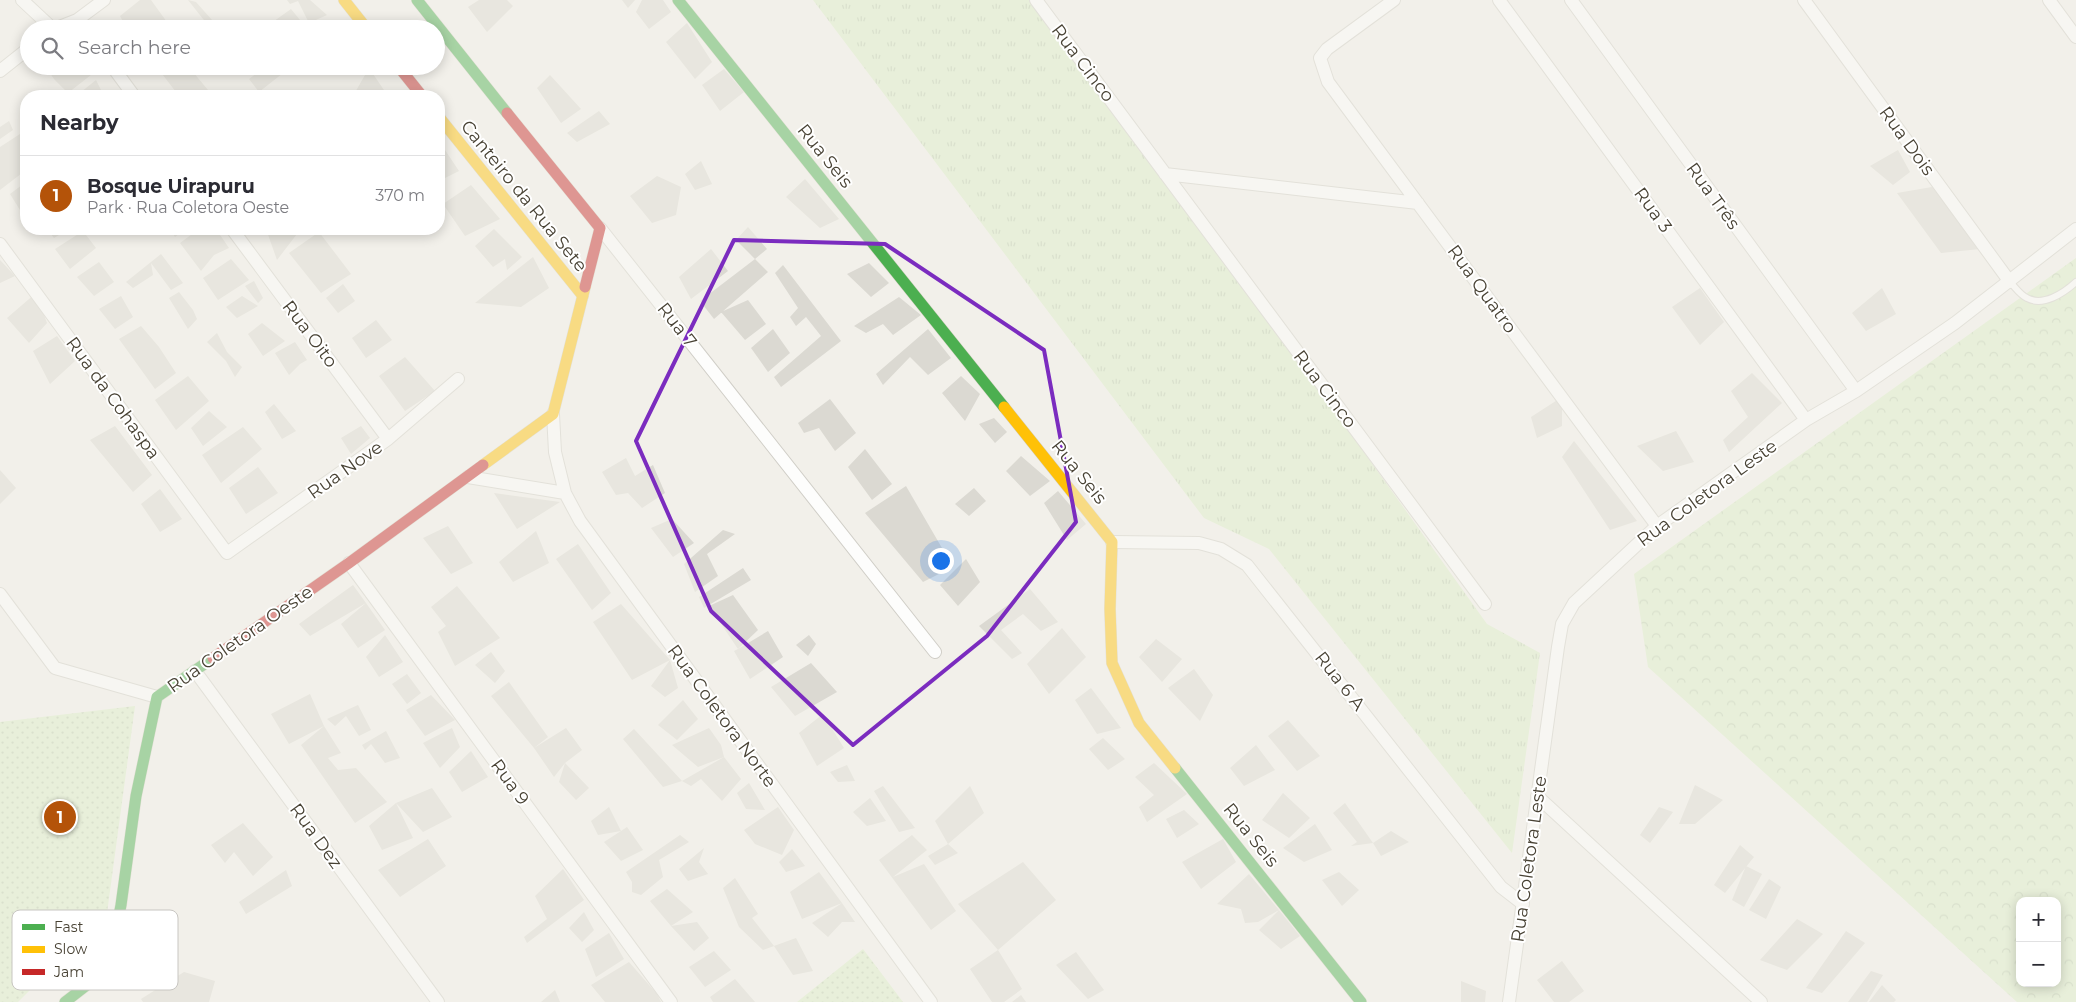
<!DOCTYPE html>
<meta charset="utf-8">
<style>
body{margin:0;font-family:Montserrat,sans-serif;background:#f7f7f7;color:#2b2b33}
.controls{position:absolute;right:15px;bottom:15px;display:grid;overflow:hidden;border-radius:10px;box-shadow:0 2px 12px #0003}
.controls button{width:45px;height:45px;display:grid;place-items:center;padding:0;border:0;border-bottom:1px solid #e1e1e2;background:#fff;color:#2b2b33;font:25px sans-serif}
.you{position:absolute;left:940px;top:560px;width:18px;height:18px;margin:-12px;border:4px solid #fff;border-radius:50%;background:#1a73e8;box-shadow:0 0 0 8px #1a73e833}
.badge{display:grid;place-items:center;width:32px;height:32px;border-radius:50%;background:#b45309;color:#fff;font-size:16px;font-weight:700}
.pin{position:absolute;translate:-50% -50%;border:2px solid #fff;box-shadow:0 1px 5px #0006}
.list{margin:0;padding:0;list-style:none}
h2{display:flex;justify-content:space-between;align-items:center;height:65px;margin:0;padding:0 20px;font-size:21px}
h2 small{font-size:16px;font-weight:400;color:#7c7c81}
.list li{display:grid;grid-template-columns:32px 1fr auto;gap:15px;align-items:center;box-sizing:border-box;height:80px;padding:0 20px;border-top:1px solid #e1e1e2}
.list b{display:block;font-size:19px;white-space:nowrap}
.list p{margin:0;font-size:16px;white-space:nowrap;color:#7c7c81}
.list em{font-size:16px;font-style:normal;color:#7c7c81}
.icon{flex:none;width:28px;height:28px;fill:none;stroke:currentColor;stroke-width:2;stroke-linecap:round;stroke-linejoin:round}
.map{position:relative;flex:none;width:2076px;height:1002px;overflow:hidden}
.search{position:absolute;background:#fff;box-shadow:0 2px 12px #0003;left:20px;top:20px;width:425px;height:55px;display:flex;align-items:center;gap:12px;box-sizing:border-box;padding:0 18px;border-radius:28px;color:#7c7c81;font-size:19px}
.panel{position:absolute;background:#fff;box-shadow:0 2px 12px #0003;left:20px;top:90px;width:425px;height:145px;border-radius:20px}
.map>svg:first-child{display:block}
.grass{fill:url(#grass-tufts)}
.forest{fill:url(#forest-crowns);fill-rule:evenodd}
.park{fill:url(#park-dots)}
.building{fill:#dbd9d2}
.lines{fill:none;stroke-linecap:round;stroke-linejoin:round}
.lane-casing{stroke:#d0cec7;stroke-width:8}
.street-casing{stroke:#d0cec7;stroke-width:14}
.fast-casing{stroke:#d2cec0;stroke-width:12}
.slow-casing{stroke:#d2cec0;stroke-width:12}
.jam-casing{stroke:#d2cec0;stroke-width:12}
.lane{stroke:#fdfdfc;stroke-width:6}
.street{stroke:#fdfdfc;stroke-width:12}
.fast{stroke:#4caf50;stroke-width:11}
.slow{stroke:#ffc107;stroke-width:11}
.jam{stroke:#c62828;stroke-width:11}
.marked{fill:none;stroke:#7b2cbf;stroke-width:4;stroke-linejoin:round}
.labels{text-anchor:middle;stroke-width:4;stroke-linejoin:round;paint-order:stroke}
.street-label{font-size:18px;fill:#484234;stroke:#fff}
.key{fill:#fff;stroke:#c8c6c2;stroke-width:1}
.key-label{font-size:14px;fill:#484234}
</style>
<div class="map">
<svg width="2076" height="1002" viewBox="0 0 2076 1002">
<defs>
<pattern id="grass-tufts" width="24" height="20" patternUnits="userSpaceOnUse" patternTransform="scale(1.25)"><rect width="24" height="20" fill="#dbeec7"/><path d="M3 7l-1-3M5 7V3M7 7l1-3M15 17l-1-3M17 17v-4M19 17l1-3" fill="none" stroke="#bdcdac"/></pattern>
<pattern id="forest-crowns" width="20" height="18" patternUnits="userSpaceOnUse" patternTransform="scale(1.25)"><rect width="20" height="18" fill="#dbeec7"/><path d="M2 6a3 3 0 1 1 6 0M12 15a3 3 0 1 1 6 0" fill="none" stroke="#bdcdac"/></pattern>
<pattern id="park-dots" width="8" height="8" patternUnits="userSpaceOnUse" patternTransform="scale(1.25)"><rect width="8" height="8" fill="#dbeec7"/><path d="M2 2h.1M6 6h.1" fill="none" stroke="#bdcdac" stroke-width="1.8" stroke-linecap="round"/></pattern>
</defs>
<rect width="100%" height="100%" fill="#f2f0ea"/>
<!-- grass -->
<path class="grass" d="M813 0H1040L1487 624 1540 653 1512 853 1269 549 1204 518Z"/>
<!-- forest -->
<path class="forest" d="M2076 258V1002H2017L1648 667 1634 574ZM2020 901H2057V983H2020Z"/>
<!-- park -->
<path class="park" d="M135 706 107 913 18 1002H0V722Z
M863 949 903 1002H797Z"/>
<!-- building -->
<path class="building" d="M140 0H151L172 29H127L120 16Z
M188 0 196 2 220 29H211Z
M287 0H310L327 15 309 23 298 1 290 4Z
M479 0H507L513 6 487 32 468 7Z
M622 0H635L628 8Z
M642 0H663L671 12 649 29 636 12Z
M291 9 300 20 288 29H263Z
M687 23 712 62 695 79 666 42Z
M45 66H92L96 71 68 93 54 79Z
M156 66H188L213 96H179Z
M266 66H292L259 92 249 79Z
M340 66H367L369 68 344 74Z
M369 68 388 96H353Z
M724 69 744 92 720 111 702 85Z
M550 75 581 109 561 123 537 88Z
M96 80 102 92 93 96H84L81 92Z
M599 111 610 124 577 142 567 133Z
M9 121 13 130 0 139V127Z
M20 134 26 141V170L0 190V147Z
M439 141 459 171 439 181Z
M1898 150 1910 172 1893 185 1870 166Z
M701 161 712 184 695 190 685 174Z
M657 176 681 187 676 215 652 223 630 196Z
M805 179 839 219 820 228 786 197Z
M26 182V205L20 210 10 194Z
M471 185 500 219 465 236 443 204Z
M1932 187 1980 249 1941 253 1897 193Z
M748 227 767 249 755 259 736 240Z
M47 229H69L54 238Z
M170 229H185L175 237Z
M199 229H216L229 248 214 255 201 271 180 243Z
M266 229H297L300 230 277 260Z
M494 229 522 257 507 270 505 259 493 267 475 246Z
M83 231 96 248 70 269 55 249Z
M319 232 351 274 321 293 289 253Z
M711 249 728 271 691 299 679 277Z
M161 254 183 283 171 290 151 263 153 275 133 288 126 282Z
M533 257 549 288 521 307 475 303Z
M231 259 249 280 218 300 203 278Z
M755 259 768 272 714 319 700 301Z
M0 260 15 276 0 283Z
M99 262 114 282 94 296 77 277Z
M869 263 889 283 871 297 847 274Z
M783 265 841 341 781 387 774 377 821 336 806 317 796 326 790 317 798 308 775 273Z
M254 281 263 298 258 303 245 286Z
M343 284 355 301 338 313 326 298Z
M1700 288 1724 322 1700 345 1672 307Z
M1882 288 1896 314 1866 331 1852 313Z
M179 292 193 310 197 319 188 329 169 298Z
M36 293 47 323 29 343 7 318Z
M121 296 133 317 115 329 99 309Z
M242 296 258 306 237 318 226 307Z
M899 297 921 315 893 335 883 324 866 333 854 326Z
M748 300 766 324 745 340 721 312Z
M376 320 392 340 366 358 352 338Z
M262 323 285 341 263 356 248 334Z
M141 326 159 347 176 373 155 389 119 339Z
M773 329 790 353 768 372 751 348Z
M928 329 951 358 928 375 910 357 883 385 876 374Z
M217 333 227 352 242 367 235 377 226 361 207 342Z
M57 336 75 361 50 384 33 351Z
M295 342 307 360 300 364 289 375 275 353Z
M405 357 435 391 405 411 379 376Z
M1752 373 1782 403 1729 452 1723 440 1748 417 1731 391Z
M188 376 209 401 176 430 155 400Z
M961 376 980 394 965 421 942 393Z
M1562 397V426L1537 438 1531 417Z
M830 399 856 433 835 451 819 428 804 433 798 423Z
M274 404 296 431 282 439 265 412Z
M209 411 227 427 203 446 191 428Z
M994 418 1007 432 995 443 979 424Z
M115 426 152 475 133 492 90 440Z
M361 426 370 438 351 454 341 438Z
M243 427 262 449 221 483 202 455Z
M1676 431 1694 462 1663 471 1637 446Z
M1574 441 1637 521 1610 530 1562 457Z
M865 449 892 484 872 500 848 467Z
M1021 456 1050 481 1030 496 1006 471Z
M626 458 635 476 653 465 665 493 642 508 628 493 616 495 602 472Z
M258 467 278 493 246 514 229 488Z
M0 470 16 488 0 504Z
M906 486 953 567 923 582 865 513Z
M974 488 986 501 969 516 955 504Z
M160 489 182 519 160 532 141 504Z
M1058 491 1086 524 1067 540 1044 503Z
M494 493 560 502 517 529Z
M672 519 694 543 673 557 651 528Z
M448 526 473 563 451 574 423 538Z
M723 530 735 534 707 554 718 576 695 592 684 564Z
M536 531 549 563 513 582 499 562Z
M578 544 611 593 592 610 556 559Z
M966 559 980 582 958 606 940 585Z
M743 568 751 580 704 608 699 597Z
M353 585 366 603 310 636 299 624Z
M457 586 500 638 455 666 438 632 446 626 431 607Z
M1030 589 1058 622 1041 631 1023 614 1001 630 1022 653 1012 659 979 626Z
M733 595 758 630 738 649 768 631 783 657 750 679 734 651 738 649 709 606Z
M366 603 385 630 358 648 341 624Z
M621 604 670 660 678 688 665 697 651 686 670 660 632 680 593 622Z
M1062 628 1086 657 1049 694 1027 664Z
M385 635 403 662 379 677 366 657Z
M809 635 816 644 808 656 796 645Z
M1156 639 1182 659 1162 682 1139 657Z
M491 652 505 671 495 683 475 665Z
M811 663 837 692 795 716 771 687Z
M1194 669 1213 695 1200 721 1168 688Z
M407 674 421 693 407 704 392 684Z
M509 682 548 737 534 748 491 696Z
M1091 688 1121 728 1097 734 1075 700Z
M310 694 324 726 341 753 328 758 338 770 356 768 387 802 355 823 301 745 324 726 289 744 271 714Z
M431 695 455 720 425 736 406 710Z
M683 700 698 719 677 740 658 725Z
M358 705 371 730 359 736 346 716 335 726 327 719Z
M823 714 844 748 817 766 799 733Z
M1288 720 1320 756 1297 771 1268 736Z
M452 728 460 747 440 768 423 743Z
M566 728 582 750 565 763 589 788 576 800 559 782 565 763 554 777 534 748Z
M709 728 721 745 724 757 741 779 722 801 701 779 691 786 682 781 663 787 623 739 634 729 682 781 724 757 698 767 672 745Z
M386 731 400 758 385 763 371 744 365 750 362 745Z
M1103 738 1125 759 1108 770 1089 749Z
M1256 745 1275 770 1244 786 1230 768Z
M471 751 488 777 462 792 449 772Z
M1154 763 1187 794 1147 822 1139 807 1154 795 1135 777Z
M847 765 855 781 838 782 830 772Z
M749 783 765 810 746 809 737 793Z
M1695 785 1723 800 1695 824H1679Z
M883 786 915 828 899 832 874 791Z
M970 786 984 813 948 844 935 821Z
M432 788 452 817 423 832 396 803Z
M1283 793 1310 818 1289 838 1262 820Z
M870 798 886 821 867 826 853 812Z
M396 803 413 838 382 850 369 826Z
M1345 803 1373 843 1391 831 1409 842 1381 856 1373 843 1351 846 1357 842 1333 813Z
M609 807 621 831 627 827 643 850 621 861 604 842 621 831 598 835 591 821Z
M778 807 794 830 782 855 755 844 744 830Z
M1659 807 1673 812 1650 843 1640 835Z
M1184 810 1199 824 1177 838 1166 819Z
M243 823 273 857 253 876 234 852 225 863 211 845Z
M1315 824 1332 850 1304 862 1283 848Z
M680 835 689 842 659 860 663 877 641 895 632 892V882L626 872Z
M912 835 927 850 893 877 924 864 956 911 931 930 879 860Z
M428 839 446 866 400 897 378 870Z
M1223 839 1236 862 1201 889 1182 862Z
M948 844 958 853 935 865 928 856Z
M1740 845 1754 857 1725 893 1714 885Z
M704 848 699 862 708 874 688 881 679 869Z
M792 849 805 866 786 872 779 862Z
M1023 862 1056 900 998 950 958 904Z
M1746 866 1762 874 1744 907 1732 900Z
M563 869 584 900 527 943 524 937 547 919 535 896Z
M286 870 292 886 246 914 239 902Z
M819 872 842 903 855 922H842L828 937 812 923 842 903 802 919 790 892Z
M1339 872 1359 890 1342 906 1322 880Z
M1249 874 1279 910 1258 922 1245 923 1241 909 1217 904Z
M735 878 758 914 752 918 774 946 796 938 813 971 793 975 774 946 763 950 739 927 723 888Z
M1769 879 1781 887 1766 919 1749 910Z
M667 889 693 912 671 926 650 901Z
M1279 910 1300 936 1281 949 1259 930Z
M584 912 594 930 582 942 569 928Z
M1797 919 1823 934 1787 970 1760 960Z
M697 922 709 938 694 951 671 926Z
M1846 931 1865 943 1822 993 1806 988Z
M609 933 624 959 596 977 585 949Z
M998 950 1022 989 1004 1002H992L970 969Z
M714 951 731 970 705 987 689 967Z
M1076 952 1104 990 1088 999 1056 965Z
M1562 961 1584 991 1569 1002H1554L1537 980Z
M629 962 657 994 661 1002H605L591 985Z
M1871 971 1883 975 1867 1002H1848Z
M184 972 215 981 209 1002H143L141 999Z
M735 979 755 1002H713L710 997Z
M1461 981 1486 991 1485 1002H1461Z
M1882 985 1896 1000 1894 1002H1869Z
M555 990 560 1002H541Z
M1021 995 1026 1002H1012Z"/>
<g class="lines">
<!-- lane casing -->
<g class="lane-casing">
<path id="lane" d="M2010 282C2015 287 2020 295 2027 298 2043 307 2064 293 2076 282"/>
</g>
<!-- street casing -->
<g class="street-casing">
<path id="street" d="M22 0 53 29
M1036 0 1485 604
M1394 0 1327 49 1320 58 1328 82 1657 526
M1499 0 1806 420
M1571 0 1856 391
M1804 0 2010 282
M2049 0 2076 37
M54 29 77 20 104 0
M112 66 134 96
M0 71 29 48
M1165 174 1418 203
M600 228 935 652
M232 229 388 439
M0 244 227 553 388 439 458 379
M553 414 555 452 565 493 580 521 931 1002
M468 477 565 493
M1112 542 1199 543 1221 549 1247 565 1501 887 1523 904
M349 563 671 1002
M0 594 55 668 157 697
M195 671 438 1002
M1537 796 1761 1002
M1509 1002 1558 647 1562 624 1574 603 1657 526 1806 420 1856 391 1955 323 2076 229"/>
</g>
<!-- fast casing -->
<g class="fast-casing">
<path id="fast" d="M417 0 507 113
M678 0 1004 407
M1175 768 1361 1002
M65 1002 87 985 103 967 113 947 121 905 136 796 157 697 213 658"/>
</g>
<!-- slow casing -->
<g class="slow-casing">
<path id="slow" d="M344 0 367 29
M439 117 583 296
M1004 407 1112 542 1110 609 1112 663 1139 723 1175 768
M483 465 553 414 585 287"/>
</g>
<!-- jam casing -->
<g class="jam-casing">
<path id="jam" d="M398 66 422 96
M507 113 600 228 585 287
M213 658 349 563 483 465"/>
</g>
<!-- lane -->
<use href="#lane" class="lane"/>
<!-- street -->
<use href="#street" class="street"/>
<!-- fast -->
<use href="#fast" class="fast"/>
<!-- slow -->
<use href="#slow" class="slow"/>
<!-- jam -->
<use href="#jam" class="jam"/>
</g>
<!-- marked area -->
<path d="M0 0H2076V1002H0ZM734 240 885 244 1044 350 1076 522 987 636 853 745 711 611 636 441Z" fill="#f2f0ea" fill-opacity=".55" fill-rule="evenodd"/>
<path class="marked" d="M734 240 885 244 1044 350 1076 522 987 636 853 745 711 611 636 441Z"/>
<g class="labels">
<!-- street labels -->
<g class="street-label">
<text transform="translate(1083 63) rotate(53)" y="6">Rua Cinco</text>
<text transform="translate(1907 141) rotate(54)" y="6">Rua Dois</text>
<text transform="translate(825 156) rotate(51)" y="6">Rua Seis</text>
<text transform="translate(524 196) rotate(51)" y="6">Canteiro da Rua Sete</text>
<text transform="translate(1713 196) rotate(54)" y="6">Rua Três</text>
<text transform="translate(1653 210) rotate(54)" y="6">Rua 3</text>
<text transform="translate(1482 289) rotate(54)" y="6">Rua Quatro</text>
<text transform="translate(677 325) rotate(52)" y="6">Rua 7</text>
<text transform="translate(310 334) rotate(53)" y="6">Rua Oito</text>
<text transform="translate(1325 389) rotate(53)" y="6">Rua Cinco</text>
<text transform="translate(113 398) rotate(54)" y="6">Rua da Cohaspa</text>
<text transform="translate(345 470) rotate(-35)" y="6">Rua Nove</text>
<text transform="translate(1079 472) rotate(51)" y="6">Rua Seis</text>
<text transform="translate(1707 493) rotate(-36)" y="6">Rua Coletora Leste</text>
<text transform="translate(240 639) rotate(-35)" y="6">Rua Coletora Oeste</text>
<text transform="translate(1340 681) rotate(52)" y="6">Rua 6 A</text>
<text transform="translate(722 716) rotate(54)" y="6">Rua Coletora Norte</text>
<text transform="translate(510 782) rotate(54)" y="6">Rua 9</text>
<text transform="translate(1251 835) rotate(51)" y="6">Rua Seis</text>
<text transform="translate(316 836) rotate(54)" y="6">Rua Dez</text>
<text transform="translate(1529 859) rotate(-82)" y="6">Rua Coletora Leste</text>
</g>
</g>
<!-- legend -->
<rect x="12" y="910" width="166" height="80" rx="8" class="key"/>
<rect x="22" y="924" width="23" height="6" fill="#4caf50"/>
<rect x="22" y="946" width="23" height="7" fill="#ffc107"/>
<rect x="22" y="969" width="23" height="6" fill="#c62828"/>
<g class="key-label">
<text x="54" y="932">Fast</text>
<text x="54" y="954">Slow</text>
<text x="54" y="977">Jam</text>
</g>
</svg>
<div class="controls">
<button>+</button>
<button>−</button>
</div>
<div class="you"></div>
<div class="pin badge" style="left:60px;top:817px">1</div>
<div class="search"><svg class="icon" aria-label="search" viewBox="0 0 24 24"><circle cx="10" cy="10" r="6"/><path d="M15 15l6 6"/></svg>Search here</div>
<section class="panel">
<h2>Nearby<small></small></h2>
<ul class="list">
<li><span class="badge">1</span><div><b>Bosque Uirapuru</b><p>Park · Rua Coletora Oeste</p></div><em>370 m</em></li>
</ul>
</section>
</div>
